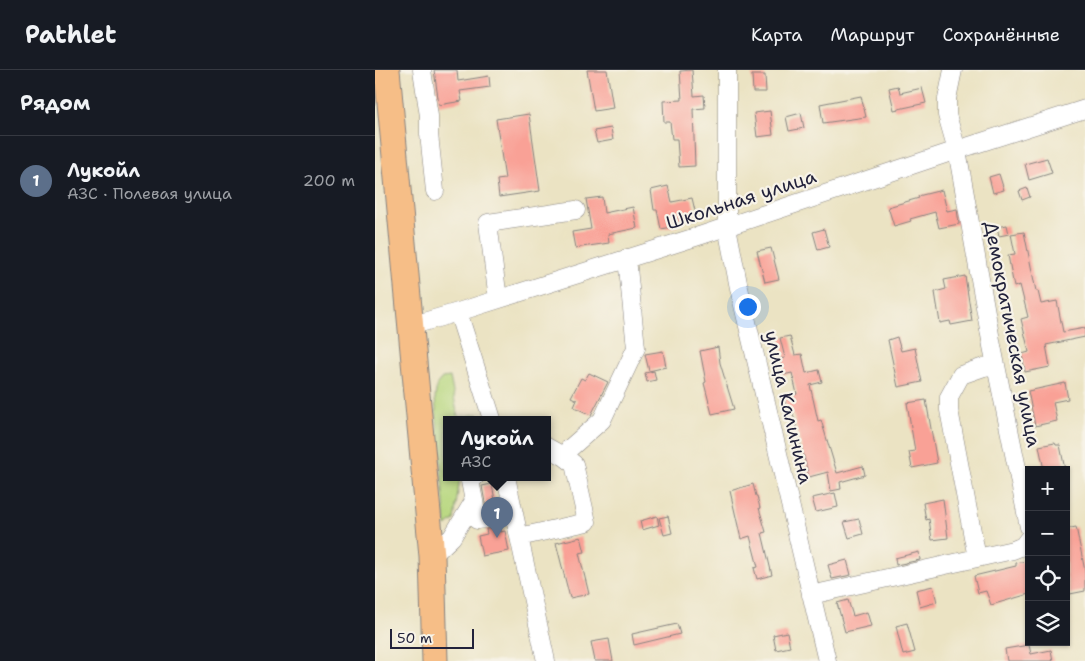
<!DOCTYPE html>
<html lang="ru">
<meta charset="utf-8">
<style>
body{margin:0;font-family:"Shantell Sans",sans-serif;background:#242831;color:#f1f3f6}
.controls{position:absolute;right:15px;bottom:15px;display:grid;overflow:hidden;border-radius:0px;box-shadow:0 1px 4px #0004}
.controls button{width:45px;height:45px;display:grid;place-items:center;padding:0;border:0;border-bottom:1px solid #363941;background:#171b24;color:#f1f3f6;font:25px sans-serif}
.scale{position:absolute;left:15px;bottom:12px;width:84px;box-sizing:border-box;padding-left:5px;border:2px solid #22223b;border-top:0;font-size:14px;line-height:18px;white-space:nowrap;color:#22223b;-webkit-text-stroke:4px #f7f3e8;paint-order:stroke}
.you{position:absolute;left:372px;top:236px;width:18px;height:18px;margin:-12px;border:4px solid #fff;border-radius:50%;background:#1a73e8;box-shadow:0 0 0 8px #1a73e833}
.badge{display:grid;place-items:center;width:32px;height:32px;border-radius:50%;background:#d93025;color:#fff;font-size:16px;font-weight:700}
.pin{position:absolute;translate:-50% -41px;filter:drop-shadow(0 1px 2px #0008)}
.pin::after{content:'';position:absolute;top:26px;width:18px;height:15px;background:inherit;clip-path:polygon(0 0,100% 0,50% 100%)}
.popup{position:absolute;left:68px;top:346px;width:108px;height:65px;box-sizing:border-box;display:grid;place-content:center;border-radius:0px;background:#171b24;filter:drop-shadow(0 1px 4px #0005);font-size:16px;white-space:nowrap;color:#9ea1a6}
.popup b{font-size:19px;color:#f1f3f6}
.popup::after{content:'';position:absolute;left:50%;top:100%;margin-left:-10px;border:10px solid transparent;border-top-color:#171b24}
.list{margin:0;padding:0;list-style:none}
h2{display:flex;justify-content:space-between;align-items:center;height:65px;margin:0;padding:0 20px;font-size:21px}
h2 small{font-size:16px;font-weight:400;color:#9ea1a6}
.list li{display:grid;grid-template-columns:32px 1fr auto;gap:15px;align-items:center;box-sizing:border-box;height:90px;padding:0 20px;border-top:1px solid #363941}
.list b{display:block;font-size:19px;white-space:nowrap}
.list p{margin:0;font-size:16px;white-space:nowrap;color:#9ea1a6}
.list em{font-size:16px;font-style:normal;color:#9ea1a6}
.icon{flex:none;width:28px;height:28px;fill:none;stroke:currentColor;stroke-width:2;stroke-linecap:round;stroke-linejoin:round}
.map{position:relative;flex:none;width:710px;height:591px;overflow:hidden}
header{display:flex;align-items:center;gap:30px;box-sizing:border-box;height:70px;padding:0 25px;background:#171b24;border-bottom:1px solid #363941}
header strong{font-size:24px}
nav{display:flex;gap:28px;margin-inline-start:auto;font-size:18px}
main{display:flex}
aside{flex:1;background:#171b24}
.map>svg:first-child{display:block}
.green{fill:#b7d77e;stroke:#6c7c5c}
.building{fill:#f9a196}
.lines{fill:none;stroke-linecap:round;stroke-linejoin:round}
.minor-casing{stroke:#86827f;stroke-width:19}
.highway-casing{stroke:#86827f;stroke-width:27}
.minor{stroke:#fff;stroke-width:18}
.highway{stroke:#f6be87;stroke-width:25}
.labels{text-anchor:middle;stroke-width:4.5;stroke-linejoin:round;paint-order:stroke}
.street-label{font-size:19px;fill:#22223b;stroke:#f7f3e8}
</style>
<header>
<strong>Pathlet</strong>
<nav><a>Карта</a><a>Маршрут</a><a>Сохранённые</a></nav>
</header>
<main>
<aside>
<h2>Рядом<small></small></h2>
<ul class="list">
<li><span class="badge" style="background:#5c6f8a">1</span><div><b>Лукойл</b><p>АЗС · Полевая улица</p></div><em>200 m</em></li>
</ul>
</aside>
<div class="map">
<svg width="710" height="591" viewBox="0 0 710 591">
<rect width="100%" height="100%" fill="#f7f3e8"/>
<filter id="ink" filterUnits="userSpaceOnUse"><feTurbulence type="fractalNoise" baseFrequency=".02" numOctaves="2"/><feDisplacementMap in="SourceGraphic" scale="10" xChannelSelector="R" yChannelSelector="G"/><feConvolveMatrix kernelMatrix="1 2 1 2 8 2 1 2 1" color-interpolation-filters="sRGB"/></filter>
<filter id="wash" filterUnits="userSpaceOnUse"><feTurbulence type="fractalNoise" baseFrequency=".0096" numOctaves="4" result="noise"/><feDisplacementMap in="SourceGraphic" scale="20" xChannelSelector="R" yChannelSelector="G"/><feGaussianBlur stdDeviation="1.12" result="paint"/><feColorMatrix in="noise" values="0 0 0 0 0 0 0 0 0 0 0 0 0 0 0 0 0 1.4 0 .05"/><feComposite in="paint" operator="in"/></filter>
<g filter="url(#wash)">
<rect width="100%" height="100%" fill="#ebe3c3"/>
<!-- green -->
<path class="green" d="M75 307 83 347 103 344 104 349H72V407H85L79 450 71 456 60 328 62 314 67 308Z"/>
<g id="blocks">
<!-- building -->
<path class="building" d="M59 0H82L83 11 114 6 115 17 85 21 87 31 64 35Z
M212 0H232L238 38 219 41Z
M317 0 319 26 329 25 330 38 318 39 320 96 304 97 302 69H297L295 52H289L288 31 307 30 305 1Z
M377 5H390L391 22H378Z
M523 16 525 23 547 18 551 33 519 40 514 18Z
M486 26 491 47 448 53 445 34Z
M395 41 398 65 382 67 379 43Z
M426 43 429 58 414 61 411 47Z
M154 44 165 121 124 127 122 110 130 109 121 49Z
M236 58 238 70 222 73 219 61Z
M672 88 677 103 654 110 650 94Z
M624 104 629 120 618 123 614 107Z
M293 116 297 132 317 128 321 145 301 149 303 156 286 159 282 140H279L276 120Z
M652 118 655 127 647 130 644 121Z
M567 120 572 141 582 139 584 154 564 158 560 142 535 149 536 151 519 156 513 137 544 128 543 126Z
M227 127 229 143 258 137 262 158 233 164 234 173 200 178 197 162 216 159 211 129Z
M632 155 634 164 624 166 622 157Z
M449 159 454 177 443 180 438 162Z
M649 162 661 221H663L666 234 682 231 688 262 710 258V267L671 275 675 297 650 302 647 284 654 282 646 249 653 247 645 215 639 217 633 185 640 184 636 164Z
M396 178 404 209 390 212 382 181Z
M590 206 597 251 576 255 575 251 565 253 560 222 571 219 569 210Z
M415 266 420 285 427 284 431 303 444 300 447 312 435 315 443 351 446 350 462 403 488 396 490 405 465 412 466 419 456 421 453 402 434 407 417 340 412 341 409 327 422 324 417 303 408 305 404 289 410 288 405 268Z
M522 267 526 281 540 278 547 312 523 317 513 270Z
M343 277 345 293 359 339 337 344 329 313 331 312 325 281Z
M288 281 291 297 274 301 270 284Z
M279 301 281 310 272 312 270 303Z
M214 303 233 312 216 345 199 337 202 330 196 327 206 308 210 310Z
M690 313 693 329 678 332 682 351 660 356 653 321Z
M551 330 562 393 537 398 534 382 540 381 532 333Z
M680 373 681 375H685L690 400H669L664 376Z
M117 414 121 436 111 438 107 416Z
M378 414 381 426H382L385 438H384L391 462 387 463 397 505 382 509 379 498 383 497 375 466 366 469 355 421Z
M460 423 463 437 441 442 437 428Z
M568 429 573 468 557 470 554 449 551 450 548 433Z
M282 446 284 455 267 460 265 451Z
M293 446 297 463 289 465 284 448Z
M484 449 488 464 474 468 469 452Z
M125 457 126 462 130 461 134 481 107 486 103 466 112 464 111 459Z
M701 457 710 501V521L695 524 691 504V459Z
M206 467 210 482 204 483 214 524 195 528 181 473Z
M544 482 545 490 521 495 520 488Z
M472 490 476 505 457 509 453 495Z
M651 491 654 504V524L616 535 611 521 603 523 599 506 641 496V493Z
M558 516 562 532 545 537 541 520Z
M473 530 478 546 492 542 496 556 470 562 462 533Z
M532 553 540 582 528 585 521 556Z
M302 554 305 564 259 575 257 564Z
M412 562 415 577 401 580 398 565Z
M234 569 238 591H220L216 572Z
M654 575 656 584 676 580 678 591H632L630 579Z"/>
</g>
</g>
<g filter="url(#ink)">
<use href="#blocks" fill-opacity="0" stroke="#86827f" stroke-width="1"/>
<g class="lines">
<!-- minor casing -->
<g class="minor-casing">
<path id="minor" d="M47 0 54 46V64L60 121
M352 0V157L364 218 452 591
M578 0 572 29V45L582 80 617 276 654 457
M123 229 113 153 201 140
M83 242 117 349
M35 256 83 242 327 165 582 80 710 39
M172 377 190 387 194 379 227 350 261 278 252 188
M131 407 171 591
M99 431 102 450 138 444
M144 467 212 452 199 394 190 387
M57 486 77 467 99 431 95 411 100 407
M602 488 574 340V327L586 305 609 297 621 295
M436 525 638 480 648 476 654 468"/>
</g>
<!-- highway casing -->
<g class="highway-casing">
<path id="highway" d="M12 0 57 486 60 591"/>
</g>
<!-- minor -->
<use href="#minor" class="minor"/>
<!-- highway -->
<use href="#highway" class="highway"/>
</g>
</g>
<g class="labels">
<!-- street labels -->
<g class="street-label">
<text transform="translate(366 129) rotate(-18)" y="7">Школьная улица</text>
<text transform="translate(638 264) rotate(79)" y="7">Демократическая улица</text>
<text transform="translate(414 337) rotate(77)" y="7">улица Калинина</text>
</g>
</g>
</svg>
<div class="controls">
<button>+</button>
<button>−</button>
<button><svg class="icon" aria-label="locate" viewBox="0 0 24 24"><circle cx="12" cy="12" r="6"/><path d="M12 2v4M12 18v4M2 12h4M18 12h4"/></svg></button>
<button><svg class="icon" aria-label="layers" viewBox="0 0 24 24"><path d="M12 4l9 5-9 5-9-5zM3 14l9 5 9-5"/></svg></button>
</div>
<div class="scale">50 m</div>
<div class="you"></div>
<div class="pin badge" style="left:122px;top:468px;background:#5c6f8a">1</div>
<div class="popup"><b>Лукойл</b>АЗС</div>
</div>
</main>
